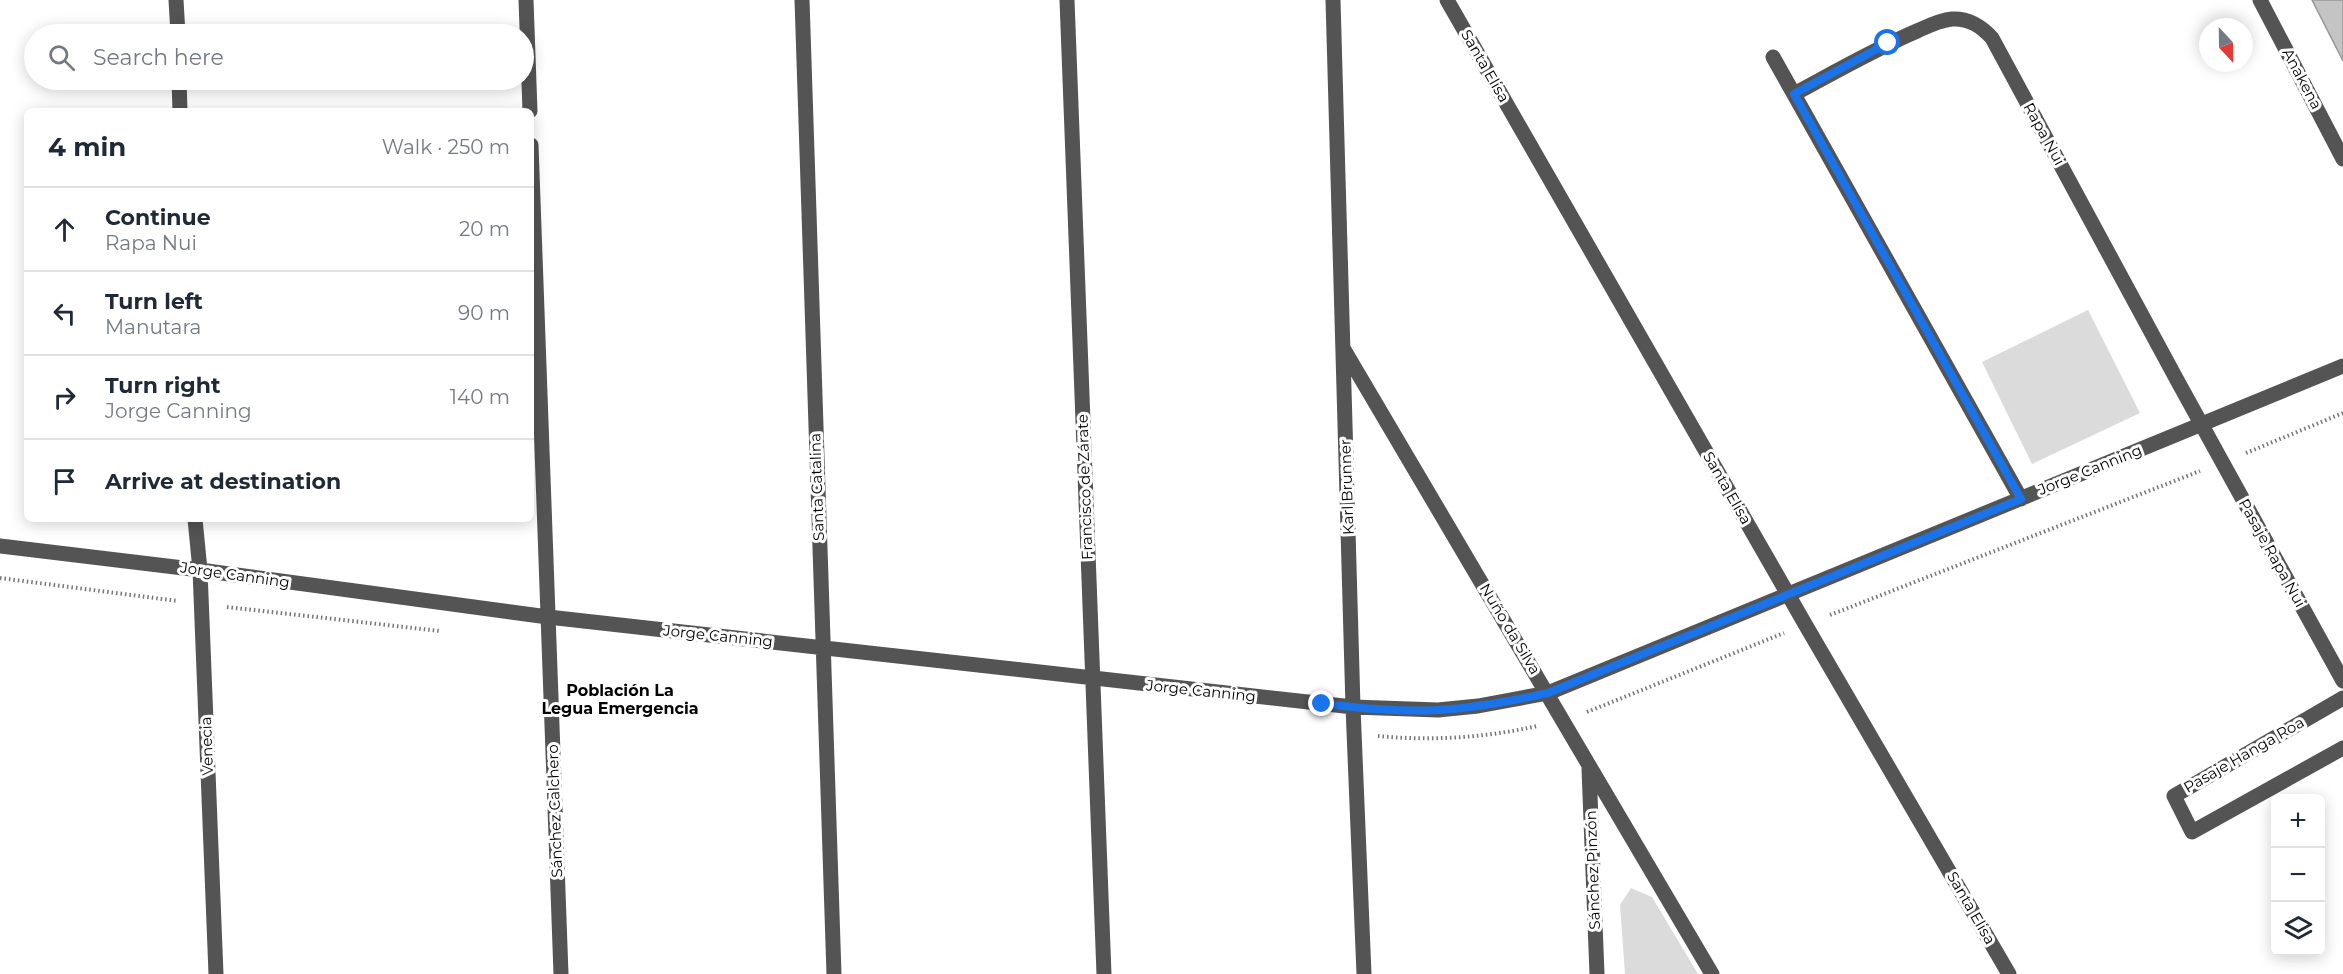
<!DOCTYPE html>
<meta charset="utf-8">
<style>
body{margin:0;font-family:Montserrat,sans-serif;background:#f6f6f7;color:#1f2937}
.controls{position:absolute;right:18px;bottom:18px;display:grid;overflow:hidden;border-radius:9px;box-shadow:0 3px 15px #0003}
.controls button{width:54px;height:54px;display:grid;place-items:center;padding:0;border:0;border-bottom:2px solid #e0e1e3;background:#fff;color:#1f2937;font:30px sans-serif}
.compass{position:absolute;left:2199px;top:18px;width:54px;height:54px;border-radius:50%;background:#fff;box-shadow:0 3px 15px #0003;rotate:158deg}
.stop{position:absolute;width:18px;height:18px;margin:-14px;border:4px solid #1a73e8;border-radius:50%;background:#fff}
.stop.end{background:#1a73e8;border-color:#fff;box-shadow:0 2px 6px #0008}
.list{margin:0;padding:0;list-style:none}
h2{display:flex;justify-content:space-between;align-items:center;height:78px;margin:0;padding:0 24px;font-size:26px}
h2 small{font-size:20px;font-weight:400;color:#747a83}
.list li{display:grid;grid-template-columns:39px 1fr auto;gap:18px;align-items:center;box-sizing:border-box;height:84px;padding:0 24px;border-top:2px solid #e0e1e3}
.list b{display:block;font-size:22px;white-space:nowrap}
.list p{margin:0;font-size:20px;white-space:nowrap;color:#747a83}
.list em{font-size:20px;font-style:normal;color:#747a83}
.icon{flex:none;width:33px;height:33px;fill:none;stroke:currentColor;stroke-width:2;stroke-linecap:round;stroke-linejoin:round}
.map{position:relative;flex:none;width:2343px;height:974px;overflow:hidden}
.search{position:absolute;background:#fff;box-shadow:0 3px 15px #0003;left:24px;top:24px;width:510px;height:66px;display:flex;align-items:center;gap:15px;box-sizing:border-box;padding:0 21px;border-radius:33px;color:#747a83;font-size:22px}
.panel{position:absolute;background:#fff;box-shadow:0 3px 15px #0003;left:24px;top:108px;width:510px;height:414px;border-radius:9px}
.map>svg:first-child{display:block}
.green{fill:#dbdbdb}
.building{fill:#c4c4c4;stroke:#989898;stroke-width:1.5}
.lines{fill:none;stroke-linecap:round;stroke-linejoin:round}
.path{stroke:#767676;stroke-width:4;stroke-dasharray:1.5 3;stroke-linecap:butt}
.minor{stroke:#545454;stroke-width:15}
.route{stroke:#1a73e8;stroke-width:8}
.labels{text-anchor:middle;stroke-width:6;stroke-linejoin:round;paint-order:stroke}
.street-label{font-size:15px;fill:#000;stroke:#fff}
.neighbourhood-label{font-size:16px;font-weight:bold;fill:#000;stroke:#fff}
</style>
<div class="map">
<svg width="2343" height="974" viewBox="0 0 2343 974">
<rect width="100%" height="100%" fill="#fff"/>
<!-- green -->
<path class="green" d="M2088 310 2140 413 2032 464 1982 362Z
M1631 888 1652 897 1698 974H1625L1620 905Z"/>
<!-- building -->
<path class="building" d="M2312 0H2343V61Z"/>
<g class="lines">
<!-- path -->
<path class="path" d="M2246 453 2343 413
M0 578 178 601
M227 607 440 631
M1830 615 2200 471
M1587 712 1784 633
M1378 736C1431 741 1484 738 1537 726"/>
<!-- minor -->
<path class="minor" d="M176 0 178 34
M526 0 530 111
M802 0 834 974
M1067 0 1104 974
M1333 0 1353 707 1364 974
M1447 0 1805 624 2009 974
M2260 0 2343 159
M1773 57 2021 499
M179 80 180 111
M1794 94C1835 72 1875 49 1917 31 1928 26 1940 20 1952 19 1969 18 1981 26 1992 38L2177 380 2343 681
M531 145 561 974
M1343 348 1712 974
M195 519 200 570 216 974
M0 546 200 570 548 617 1353 707 1438 710 1478 706 1548 693 2343 366
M2343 698 2174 796 2192 832 2343 748
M1589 769 1597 974"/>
</g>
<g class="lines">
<!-- route -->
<path class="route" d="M1322 704C1360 708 1399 712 1438 710 1475 708 1512 701 1548 693L2021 499 1794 94 1888 43"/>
</g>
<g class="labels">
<!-- street labels -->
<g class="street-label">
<text transform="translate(1485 66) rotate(60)" y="5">Santa Elisa</text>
<text transform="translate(2302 79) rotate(62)" y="5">Anakena</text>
<text transform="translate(2044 134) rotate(61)" y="5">Rapa Nui</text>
<text transform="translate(2090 470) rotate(-22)" y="5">Jorge Canning</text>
<text transform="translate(817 487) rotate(-92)" y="5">Santa Catalina</text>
<text transform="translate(1085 487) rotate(-92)" y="5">Francisco de Zárate</text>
<text transform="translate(1347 487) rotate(-92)" y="5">Karl Brunner</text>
<text transform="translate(1727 488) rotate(60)" y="5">Santa Elisa</text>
<text transform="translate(2272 553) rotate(61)" y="5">Pasaje Rapa Nui</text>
<text transform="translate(235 575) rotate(8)" y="5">Jorge Canning</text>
<text transform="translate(1510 629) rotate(59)" y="5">Nuño da Silva</text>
<text transform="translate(718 636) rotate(6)" y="5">Jorge Canning</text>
<text transform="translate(1201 691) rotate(6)" y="5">Jorge Canning</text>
<text transform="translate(207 746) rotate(-92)" y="5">Venecia</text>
<text transform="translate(2244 755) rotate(-30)" y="5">Pasaje Hanga Roa</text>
<text transform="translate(555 811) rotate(-92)" y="5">Sánchez Calchero</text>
<text transform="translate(1593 870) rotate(-92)" y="5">Sánchez Pinzón</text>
<text transform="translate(1971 908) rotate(60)" y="5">Santa Elisa</text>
</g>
<!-- neighbourhood labels -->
<g class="neighbourhood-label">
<text x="620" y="696">Población La<tspan x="620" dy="18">Legua Emergencia</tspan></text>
</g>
</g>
</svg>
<div class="controls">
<button>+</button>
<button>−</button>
<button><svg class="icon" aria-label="layers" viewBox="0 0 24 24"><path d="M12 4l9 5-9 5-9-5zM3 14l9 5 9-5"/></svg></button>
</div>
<svg class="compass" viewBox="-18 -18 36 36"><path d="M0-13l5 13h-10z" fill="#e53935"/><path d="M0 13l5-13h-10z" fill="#747a83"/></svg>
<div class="stop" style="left:1888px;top:43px"></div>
<div class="stop end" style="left:1322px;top:704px"></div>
<div class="search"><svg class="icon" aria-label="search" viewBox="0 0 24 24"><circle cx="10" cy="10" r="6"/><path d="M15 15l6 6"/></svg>Search here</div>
<section class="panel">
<h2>4 min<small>Walk · 250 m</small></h2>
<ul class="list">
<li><svg class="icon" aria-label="ahead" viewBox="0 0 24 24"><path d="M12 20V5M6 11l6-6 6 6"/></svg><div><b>Continue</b><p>Rapa Nui</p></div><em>20 m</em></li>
<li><svg class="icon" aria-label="left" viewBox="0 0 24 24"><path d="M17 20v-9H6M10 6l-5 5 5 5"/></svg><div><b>Turn left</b><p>Manutara</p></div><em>90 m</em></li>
<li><svg class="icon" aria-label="right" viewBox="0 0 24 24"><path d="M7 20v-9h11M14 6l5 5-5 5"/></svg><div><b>Turn right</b><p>Jorge Canning</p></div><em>140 m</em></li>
<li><svg class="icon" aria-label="arrive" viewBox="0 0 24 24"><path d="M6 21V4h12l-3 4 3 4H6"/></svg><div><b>Arrive at destination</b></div></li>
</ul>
</section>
</div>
